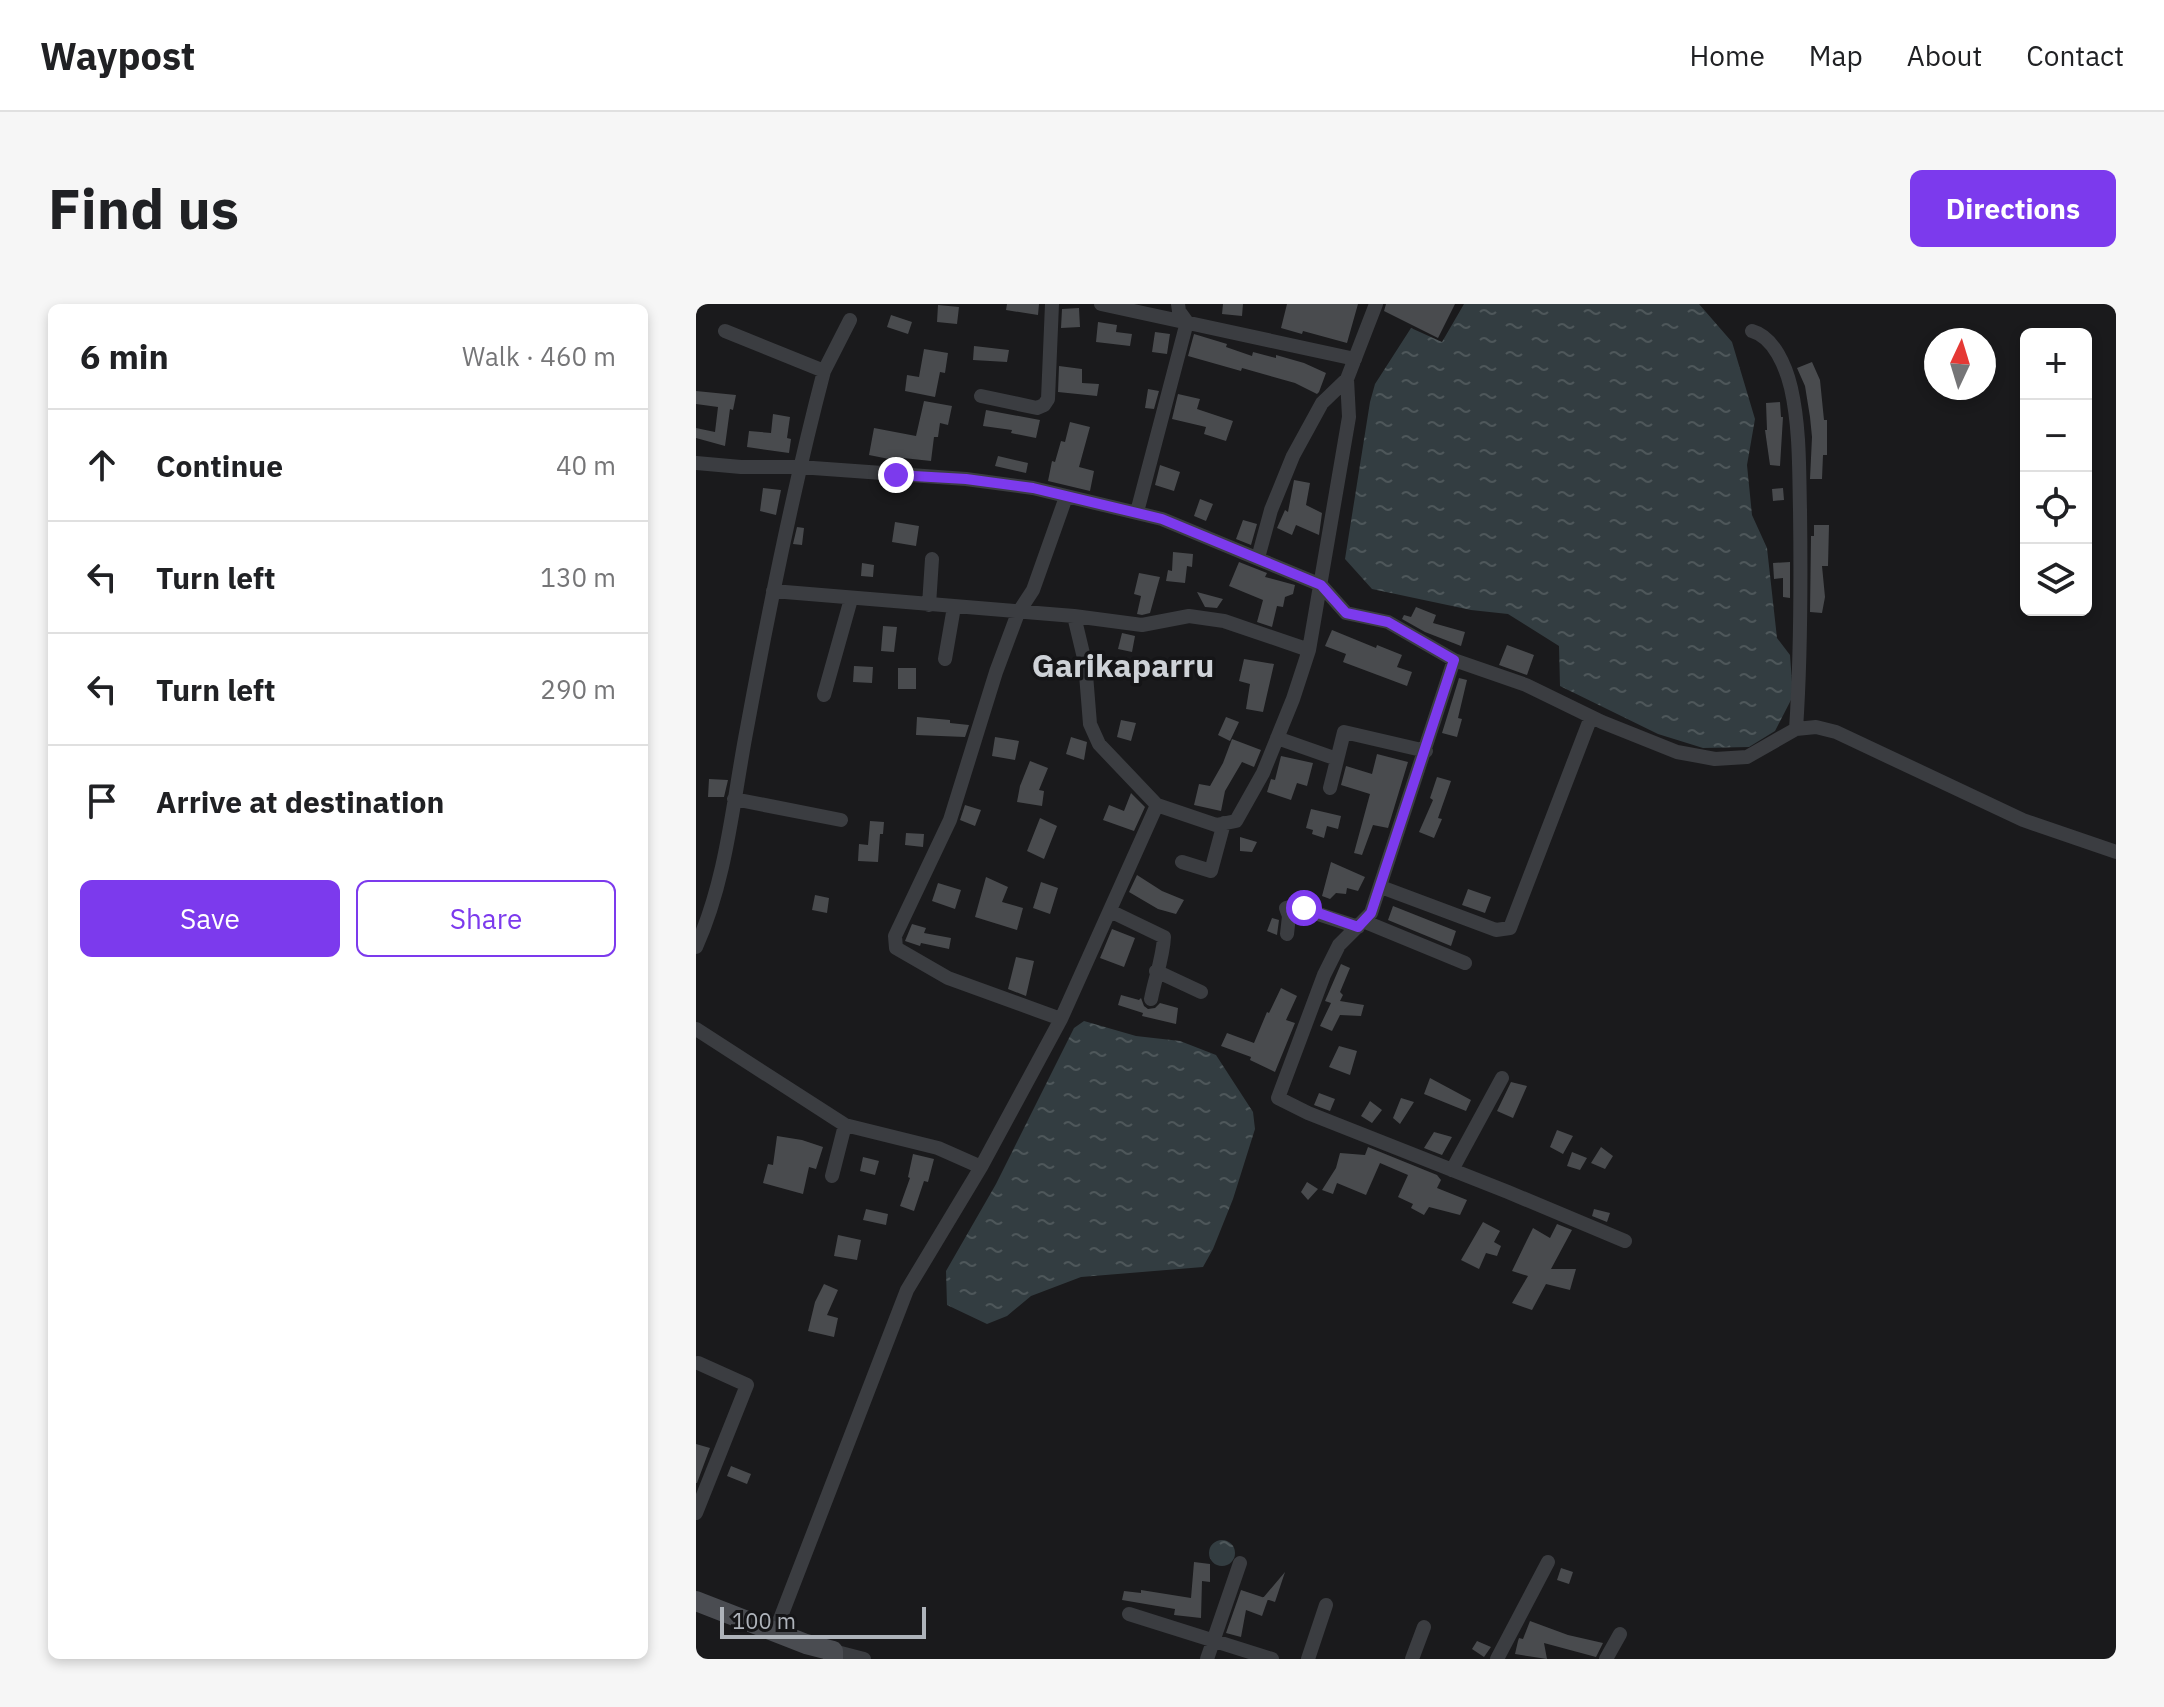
<!DOCTYPE html>
<meta charset="utf-8">
<style>
body{margin:0;font-family:"IBM Plex Sans",sans-serif;background:#f6f6f6;color:#202124}
.controls{position:absolute;right:24px;top:24px;display:grid;overflow:hidden;border-radius:12px;box-shadow:0 4px 12px #0003}
.controls button{width:72px;height:72px;display:grid;place-items:center;padding:0;border:0;border-bottom:2px solid #e0e0e0;background:#fff;color:#202124;font:40px sans-serif}
.compass{position:absolute;left:1228px;top:24px;width:72px;height:72px;border-radius:50%;background:#fff;box-shadow:0 4px 12px #0003;rotate:4deg}
.scale{position:absolute;left:24px;bottom:20px;width:206px;box-sizing:border-box;padding-left:8px;border:4px solid #aeb3ba;border-top:0;font-size:22px;line-height:28px;white-space:nowrap;color:#aeb3ba;-webkit-text-stroke:6px #151517;paint-order:stroke}
.stop{position:absolute;width:24px;height:24px;margin:-18px;border:6px solid #7c3aed;border-radius:50%;background:#fff}
.stop.end{background:#7c3aed;border-color:#fff;box-shadow:0 2px 8px #0008}
.list{margin:0;padding:0;list-style:none}
h2{display:flex;justify-content:space-between;align-items:center;height:104px;margin:0;padding:0 32px;font-size:34px}
h2 small{font-size:26px;font-weight:400;color:#757577}
.list li{display:grid;grid-template-columns:52px 1fr auto;gap:24px;align-items:center;box-sizing:border-box;height:112px;padding:0 32px;border-top:2px solid #e0e0e0}
.list b{display:block;font-size:30px;white-space:nowrap}
.list em{font-size:26px;font-style:normal;color:#757577}
.actions{display:flex;gap:16px;padding:24px 32px}
.actions a{flex:1;padding:18px 0;border:2px solid #7c3aed;border-radius:12px;text-align:center;font-size:28px;color:#7c3aed}
.actions .main{background:#7c3aed;color:#fff}
.icon{flex:none;width:44px;height:44px;fill:none;stroke:currentColor;stroke-width:2;stroke-linecap:round;stroke-linejoin:round}
.map{position:relative;flex:none;width:1420px;height:1355px;overflow:hidden;border-radius:12px}
header{display:flex;align-items:center;gap:48px;box-sizing:border-box;height:112px;padding:0 40px;background:#fff;border-bottom:2px solid #e0e0e0}
header strong{font-size:38px}
nav{display:flex;gap:44px;margin-inline-start:auto;font-size:28px}
.intro{display:flex;align-items:center;justify-content:space-between;box-sizing:border-box;height:192px;padding:0 48px}
h1{margin:0;font-size:56px}
.button{padding:20px 36px;border-radius:12px;background:#7c3aed;color:#fff;font-size:28px;font-weight:700}
main{display:flex;gap:48px;padding:0 48px}
aside{flex:1;background:#fff;border-radius:12px;box-shadow:0 4px 12px #0003}
.map>svg:first-child{display:block}
.water{fill:url(#water-ripples)}
.building{fill:#494b4e}
.lines{fill:none;stroke-linecap:round;stroke-linejoin:round}
.minor{stroke:#3b3d41;stroke-width:14}
.secondary{stroke:#4a4c51;stroke-width:20}
.route{stroke:#7c3aed;stroke-width:10}
.labels{text-anchor:middle;stroke-width:7;stroke-linejoin:round;paint-order:stroke}
.quarter-label{font-size:32px;font-weight:bold;fill:#ced2d7;stroke:#151517}
</style>
<header>
<strong>Waypost</strong>
<nav><a>Home</a><a>Map</a><a>About</a><a>Contact</a></nav>
</header>
<div class="intro"><h1>Find us</h1><a class="button">Directions</a></div>
<main>
<aside>
<h2>6 min<small>Walk · 460 m</small></h2>
<ul class="list">
<li><svg class="icon" aria-label="ahead" viewBox="0 0 24 24"><path d="M12 20V5M6 11l6-6 6 6"/></svg><div><b>Continue</b></div><em>40 m</em></li>
<li><svg class="icon" aria-label="left" viewBox="0 0 24 24"><path d="M17 20v-9H6M10 6l-5 5 5 5"/></svg><div><b>Turn left</b></div><em>130 m</em></li>
<li><svg class="icon" aria-label="left" viewBox="0 0 24 24"><path d="M17 20v-9H6M10 6l-5 5 5 5"/></svg><div><b>Turn left</b></div><em>290 m</em></li>
<li><svg class="icon" aria-label="arrive" viewBox="0 0 24 24"><path d="M6 21V4h12l-3 4 3 4H6"/></svg><div><b>Arrive at destination</b></div></li>
</ul>
<div class="actions"><a class="main">Save</a><a>Share</a></div>
</aside>
<div class="map">
<svg width="1420" height="1355" viewBox="0 0 1420 1355">
<defs>
<pattern id="water-ripples" width="26" height="14" patternUnits="userSpaceOnUse" patternTransform="scale(2)"><rect width="26" height="14" fill="#333d41"/><path d="M2 4q2-2 4 0t4 0M15 11q2-2 4 0t4 0" fill="none" stroke="#4e575a"/></pattern>
</defs>
<rect width="100%" height="100%" fill="#1a1a1c"/>
<!-- water -->
<path class="water" d="M768 0H1003L1036 38 1059 115 1051 161 1056 211 1071 244 1081 334 1094 351 1097 392 1079 427 1053 443 1007 444 962 430 864 382 863 342 812 310 775 306 676 285 649 255 674 98 679 80 715 24 746 38Z
M388 717 440 732 484 737 520 751 557 808 559 825 537 895 517 945 507 963 385 973 335 992 311 1012 291 1020 251 1001 250 967 300 880 378 724Z
M513 1249a13 13 0 1 1 26 0a13 13 0 1 1-26 0Z"/>
<!-- building -->
<path class="building" d="M311 0H343L342 11 310 6Z
M527 0H547L546 12 526 10Z
M591 0H662L651 39 607 27 606 30 585 24Z
M690 0H759L742 34 688 7Z
M242 1 263 3 261 20 241 18Z
M383 4 384 23 365 24 366 5Z
M195 11 216 18 212 30 191 23Z
M402 18 421 21 420 28 436 30 434 42 400 38Z
M459 28 474 30 471 50 456 48Z
M498 30 531 40 530 43 556 52 557 48 580 54V51L608 59 630 69 623 88 621 90 599 79 546 64 545 67 492 52Z
M278 42 313 46 311 58 277 56Z
M228 45 252 49 249 69 244 68 239 93 209 87 211 71 223 73Z
M1116 58 1124 76 1128 116H1131V151H1127L1126 175H1114L1116 133 1114 113 1109 82 1101 64Z
M363 62 386 65V79L403 80 401 92 362 88Z
M452 85 463 87 458 105 449 104Z
M0 87 40 91 37 106 34 105 29 142 0 134V124L19 128 22 103 0 100Z
M482 90 504 95 501 105 537 117 530 137 508 130 510 123 476 115Z
M228 97 256 102 252 121 244 119 242 133H238L235 157 198 153V156L173 151 178 124 220 132Z
M1084 98 1085 113H1087L1084 162 1074 161 1069 126H1071L1070 99Z
M290 106 344 116 340 134 315 129 316 126 287 122Z
M77 110 94 113 91 134 95 135 93 149 51 143 53 127 75 129Z
M374 118 394 123 383 163 398 167 394 187 352 177 356 157 359 158 365 137 369 138Z
M302 152 332 159 330 169 299 162Z
M464 161 484 168 478 187 459 181Z
M598 176 614 179 610 201 626 209 623 231 600 221 596 231 581 224 589 206 592 208Z
M67 184 85 186 80 211 64 207Z
M1087 184 1088 196 1077 197 1076 185Z
M504 195 517 200 510 217 498 212Z
M547 216 561 220 555 241 540 235Z
M199 218 223 222 220 242 196 238Z
M1118 221H1133L1132 262H1126L1129 293 1126 309 1114 308 1115 232H1118Z
M101 223 108 224 106 241 97 240Z
M477 248 497 250 496 263 491 262 489 279 470 277 472 266 476 267Z
M543 258 571 269 569 273 599 281 597 290 589 293 587 303 581 302 576 323 561 318 567 296 533 282Z
M1094 258V294L1087 293V274L1078 275 1077 259Z
M166 259 178 261 177 273 165 272Z
M443 269 464 273 454 309 446 311 441 310 445 292 438 290Z
M501 288 527 295 521 304 509 303Z
M720 303 740 311 737 319 769 328 765 342 729 328 706 315 708 311 715 313Z
M187 322 201 323 198 348 185 347Z
M636 326 680 344 681 341 706 351 701 363 716 368 711 382 647 358 650 350 629 342Z
M426 329 439 332 436 348 422 345Z
M811 341 838 351 831 371 803 361Z
M548 355 578 360 567 408 550 405 554 380 543 377Z
M158 362 177 363 176 379 157 378Z
M202 364H220V385H202Z
M763 374 771 376 762 414 766 415 761 433 746 429Z
M221 413 254 416V419L273 421 269 433 220 431Z
M530 413 543 418 534 437 522 431Z
M425 416 440 419 435 437 421 433Z
M299 433 323 437 319 456 296 452Z
M375 433 391 438 388 456 370 450Z
M536 435 565 446 558 463 546 458 529 487 525 507 498 501 503 480 514 482 527 459Z
M681 450 712 458 692 524 677 521 666 551 658 549 674 490 645 481 650 462 676 470Z
M585 452 617 459 611 482 601 479 595 496 571 488 575 475 579 476Z
M334 457 352 464 343 486 348 487 346 502 321 498 324 482Z
M741 473 755 477 742 514 746 515 738 534 723 528 737 496 734 494Z
M13 475 32 476 28 493H12Z
M435 489 449 503 438 527 407 516 413 501 428 507Z
M269 501 285 506 279 522 264 516Z
M615 505 645 512 642 525 631 522 628 534 616 530 617 526 610 524Z
M344 514 361 522 348 555 331 547Z
M174 517 188 518 187 530H184L182 558 162 557 163 540 172 541Z
M210 529 228 530 227 543 209 541Z
M544 533 561 538 556 548 544 547Z
M635 558 669 573 662 587 651 584 650 590 640 589 634 595 626 592Z
M441 571 466 587 488 596 480 610 462 605 433 588Z
M290 573 312 583 306 598 327 604 321 626 279 613Z
M345 578 362 584 354 610 337 604Z
M242 579 265 586 259 605 236 597Z
M772 585 795 593 789 609 766 601Z
M119 591 133 594 131 609 116 606Z
M697 602 760 627 755 642 692 616Z
M576 614 583 616 581 631 571 627Z
M216 620 230 624 228 629 255 634 253 645 225 639 224 642 209 637Z
M416 625 439 634 428 663 404 654Z
M320 653 338 657 330 692 312 685Z
M645 660 654 664 644 688 647 691 644 697 668 701 665 712 644 711 636 727 624 722 635 699 629 697Z
M585 684 601 692 590 716 599 719 579 768 554 756 555 753 525 742 531 729 558 739 571 708 573 709Z
M425 691 443 696 445 694 448 702 452 705 459 704 464 699 482 704 480 720 446 712 447 709 422 701Z
M643 742 661 747 654 771 633 763Z
M734 774 775 796 770 807 728 790Z
M815 778 831 782 817 814 801 807Z
M623 789 639 795 634 807 618 801Z
M705 794 718 798 704 820 697 814Z
M674 797 686 806 676 819 665 812Z
M861 826 877 832 867 850 854 843Z
M738 828 756 833 746 851 728 844Z
M81 832 106 836 127 843 120 865 113 863 107 890 67 879 72 860 77 861Z
M672 843 741 871 745 876 741 884 771 896 764 911 733 903 728 911 715 904 717 900 702 893 712 871 684 859 670 891 641 879 637 890 626 886 640 864 644 849 669 851Z
M905 843 917 852 909 865 895 859Z
M876 848 891 854 884 866 871 862Z
M217 850 238 855 232 878 228 877 218 907 204 902 214 874 212 873Z
M167 853 183 857 179 871 164 867Z
M611 878 622 885 612 896 605 888Z
M170 905 192 910 190 921 167 916Z
M898 905 914 909 911 918 896 912Z
M787 918 804 927 798 938 805 942 801 952 790 949 783 965 765 956Z
M861 920 876 926 855 965H880L874 986 850 980 836 1006 816 999 832 972 816 967 831 936 837 924 854 934Z
M142 931 165 936 161 956 138 952Z
M128 980 142 986 131 1011 142 1014 138 1033 112 1027 119 998Z
M0 1140 14 1144 1 1179H0Z
M35 1162 55 1170 51 1180 31 1172Z
M498 1258 514 1260V1278L506 1277 505 1314 478 1311 479 1305 426 1296 428 1287 445 1289V1286L495 1294Z
M865 1264 877 1268 873 1280 861 1276Z
M589 1268 579 1298 567 1294Z
M545 1286 572 1295 566 1312 550 1306 545 1333 530 1329Z
M834 1317 872 1331 907 1339 900 1353 848 1339 851 1355 819 1350 822 1337 823 1334 827 1335Z
M781 1337 795 1343 788 1353 776 1345Z"/>
<g class="lines">
<!-- minor -->
<path class="minor" d="M405 0 659 55
M29 27 128 67 154 16
M1056 27C1078 33 1090 63 1095 84 1104 124 1103 165 1104 206 1105 279 1105 352 1100 425
M285 92 341 104 348 101 352 95 356 0
M0 159 45 163H103L270 175 337 184 466 215 625 281 650 309 692 318 758 356 830 381 906 418 981 448 1019 455 1051 453 1100 425 1120 423 1140 428 1327 516 1420 548
M441 208 491 18 483 7 482 0
M562 254 575 206 597 152 626 99 651 75
M77 287 378 312 446 321 493 312 528 317 613 346
M233 301 236 255
M378 312 389 358 394 420 403 440 461 501 520 521 540 517 567 469 597 395 613 346 653 113 651 75 680 0
M249 355 258 303
M758 356 675 609 643 641 628 671 582 794 612 809 812 888 929 937
M128 391 155 295
M581 434 641 455
M634 484 648 428 730 447
M38 495 145 516
M486 558 515 567 528 519
M685 583 800 626 814 624 895 413
M414 607 468 633C467 654 459 674 455 695
M667 617 769 659
M591 630 593 612 590 604 598 602 662 623
M0 643C31 575 37 496 51 424 73 304 97 185 128 67
M460 667 505 688
M365 715 252 674 200 644 199 632 254 516 300 368 322 309 337 286 370 193
M0 725 149 821 242 844 285 863
M756 866 806 774
M136 872 149 821
M0 1209 51 1081 2 1059
M433 1310 576 1355
M79 1328 211 986 285 863 365 715 461 501
M137 1347 168 1355
M511 1355 544 1259
M612 1355 630 1301
M716 1355 728 1323
M801 1355 852 1258
M910 1355 924 1330"/>
<!-- secondary -->
<path class="secondary" d="M0 1297 110 1340 137 1347V1355"/>
</g>
<g class="lines">
<!-- route -->
<path class="route" d="M200 171 270 175 337 184 466 215 625 281 650 309 692 318 758 356 675 609 662 623 608 604"/>
</g>
<g class="labels">
<!-- quarter labels -->
<g class="quarter-label">
<text x="427" y="373">Garikaparru</text>
</g>
</g>
</svg>
<div class="controls">
<button>+</button>
<button>−</button>
<button><svg class="icon" aria-label="locate" viewBox="0 0 24 24"><circle cx="12" cy="12" r="6"/><path d="M12 2v4M12 18v4M2 12h4M18 12h4"/></svg></button>
<button><svg class="icon" aria-label="layers" viewBox="0 0 24 24"><path d="M12 4l9 5-9 5-9-5zM3 14l9 5 9-5"/></svg></button>
</div>
<svg class="compass" viewBox="-18 -18 36 36"><path d="M0-13l5 13h-10z" fill="#e53935"/><path d="M0 13l5-13h-10z" fill="#757577"/></svg>
<div class="scale">100 m</div>
<div class="stop" style="left:608px;top:604px"></div>
<div class="stop end" style="left:200px;top:171px"></div>
</div>
</main>
